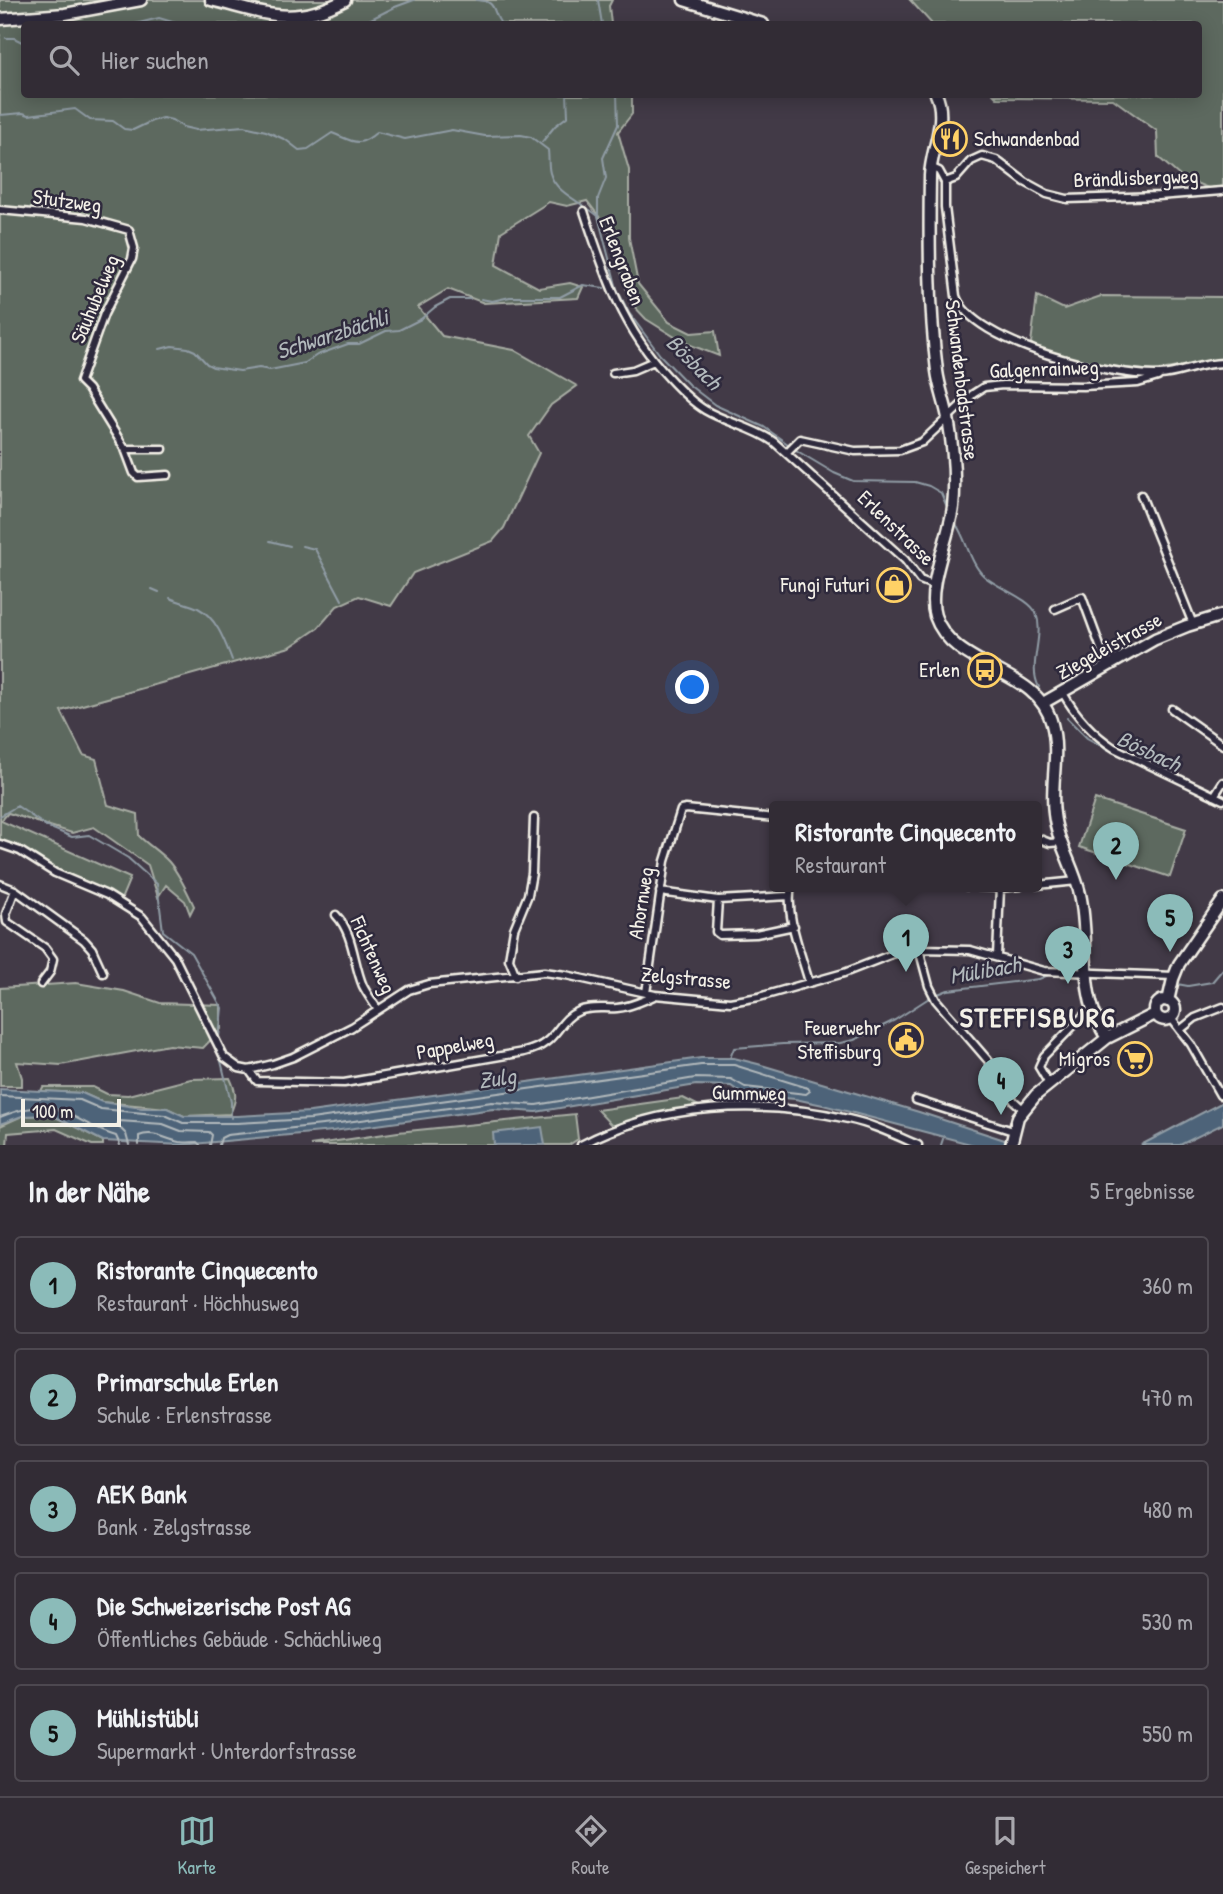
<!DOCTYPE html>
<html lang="de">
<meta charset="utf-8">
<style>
body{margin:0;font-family:"Patrick Hand",sans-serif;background:#3a343d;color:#f1f3f6}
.scale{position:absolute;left:21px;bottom:18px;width:100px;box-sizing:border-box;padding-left:7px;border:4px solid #f4f1e8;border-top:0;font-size:19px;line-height:24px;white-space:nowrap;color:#f4f1e8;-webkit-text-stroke:5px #2f2a3d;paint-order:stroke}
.you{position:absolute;left:693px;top:688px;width:24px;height:24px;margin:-18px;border:5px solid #fff;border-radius:50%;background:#1a73e8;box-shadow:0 0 0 10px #1a73e833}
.badge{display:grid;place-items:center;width:46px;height:46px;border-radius:50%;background:#8bbbb9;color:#111;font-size:23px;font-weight:700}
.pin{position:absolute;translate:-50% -58px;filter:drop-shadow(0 2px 4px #0008)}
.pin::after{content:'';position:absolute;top:37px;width:24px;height:21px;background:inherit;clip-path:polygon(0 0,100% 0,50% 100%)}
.popup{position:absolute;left:769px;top:801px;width:273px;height:91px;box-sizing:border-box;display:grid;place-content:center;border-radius:7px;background:#322c35;filter:drop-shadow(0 2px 5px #0005);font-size:23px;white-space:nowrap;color:#a8a7ad}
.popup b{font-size:26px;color:#f1f3f6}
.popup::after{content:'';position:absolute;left:50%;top:100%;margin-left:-14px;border:14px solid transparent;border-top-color:#322c35}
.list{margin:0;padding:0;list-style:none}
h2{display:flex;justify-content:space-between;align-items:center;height:91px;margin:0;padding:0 28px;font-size:30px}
h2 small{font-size:23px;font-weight:400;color:#a8a7ad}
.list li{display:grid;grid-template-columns:46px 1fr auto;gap:21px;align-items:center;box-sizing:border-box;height:98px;margin:0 14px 14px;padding:0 14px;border:2px solid #4d4850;border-radius:7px}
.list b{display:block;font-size:26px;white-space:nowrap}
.list p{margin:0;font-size:23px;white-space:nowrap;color:#a8a7ad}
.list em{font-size:23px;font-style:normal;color:#a8a7ad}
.icon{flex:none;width:38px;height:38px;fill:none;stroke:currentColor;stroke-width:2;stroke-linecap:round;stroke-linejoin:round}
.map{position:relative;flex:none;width:1223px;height:1145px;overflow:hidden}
.search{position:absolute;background:#322c35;box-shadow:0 4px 18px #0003;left:21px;right:21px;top:21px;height:77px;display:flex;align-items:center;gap:18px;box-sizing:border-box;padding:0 24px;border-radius:7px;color:#a8a7ad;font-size:26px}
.sheet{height:651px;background:#322c35}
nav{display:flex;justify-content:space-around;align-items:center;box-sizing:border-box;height:98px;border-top:2px solid #4d4850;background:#322c35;font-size:19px;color:#a8a7ad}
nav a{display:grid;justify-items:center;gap:4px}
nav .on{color:#8bbbb9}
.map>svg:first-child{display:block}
.green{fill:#5d695f;stroke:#a8ada4;stroke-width:2}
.water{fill:#4e6479;stroke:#909ca5;stroke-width:2}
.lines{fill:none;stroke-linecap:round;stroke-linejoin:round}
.shore{stroke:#b2b9bc;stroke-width:2}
.stream{stroke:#909ca5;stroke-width:2}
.street-casing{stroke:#f4f1e8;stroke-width:11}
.secondary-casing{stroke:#f4f1e8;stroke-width:15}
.street{stroke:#2f2a3d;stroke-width:6}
.secondary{stroke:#2f2a3d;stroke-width:10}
.labels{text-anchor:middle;stroke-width:5;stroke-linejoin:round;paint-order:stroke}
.poi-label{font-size:21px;fill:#f4f1e8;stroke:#2f2a3d;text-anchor:end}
.street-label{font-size:21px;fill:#f4f1e8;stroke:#2f2a3d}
.water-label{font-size:23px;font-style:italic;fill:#b2b9bc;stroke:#2f2a3d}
.district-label{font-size:28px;font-weight:bold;letter-spacing:2px;fill:#f4f1e8;stroke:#2f2a3d}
</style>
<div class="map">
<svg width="1223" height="1145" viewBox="0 0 1223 1145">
<rect width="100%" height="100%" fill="#423a47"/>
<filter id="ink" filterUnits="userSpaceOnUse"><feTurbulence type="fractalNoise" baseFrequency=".0143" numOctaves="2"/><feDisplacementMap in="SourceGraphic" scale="14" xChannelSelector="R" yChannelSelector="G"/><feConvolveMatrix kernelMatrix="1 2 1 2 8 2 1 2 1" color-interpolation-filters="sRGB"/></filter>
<g filter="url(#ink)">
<!-- green -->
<path class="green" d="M0 0H612L609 6 611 24H24V94L632 95V114L618 132 629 170V238L638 284 669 322 691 333 715 331 719 356 683 342 646 319 631 303 607 227 587 201 567 206 549 202 501 232 496 265 539 288 570 283 583 287 578 298 484 303 448 289 418 307 442 336 514 350 577 386 551 405 529 436 539 453 504 528 493 541 413 573 391 606 359 596 337 606 318 628 290 647 61 711 83 755 96 759 108 805 138 814 139 836C148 845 161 853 169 862 180 875 187 891 194 906L190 914 185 901 166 885 158 897 148 865 94 827 72 833 8 813 1 821 130 878 120 902 0 844Z
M910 0H1223V194L1181 177 1158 157 1157 131 1113 99 997 98 994 95 1198 94V24H932Z
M1037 296 1064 309 1101 296 1223 297V360L1153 371 1093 364 1038 349 1031 343Z
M1095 799 1186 829 1170 877 1079 847Z
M76 983 124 991 160 1003 221 1005V1029L203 1048 169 1045 61 1065 17 1062 22 1078V1086H0V988Z
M230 1078C237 1093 237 1099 230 1114L184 1116 167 1108 102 1102 82 1093 41 1091 43 1087H93L107 1094 128 1095 191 1079Z
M683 1098 699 1106 614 1128 597 1110Z
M575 1114 578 1139 569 1145H310L398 1132Z
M52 1115 103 1141V1145H92L56 1129 8 1133 7 1145H0V1126L22 1116Z"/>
<!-- water -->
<path class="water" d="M701 1058H734L758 1064 919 1112 1020 1145H974L823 1105 795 1099 742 1094 731 1086 696 1085 536 1112 493 1109 333 1131 182 1145 103 1141 52 1115 22 1116 0 1124V1089L82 1093 102 1102 142 1108H167L184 1116H237L310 1112Z
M1223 1102V1124L1180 1145H1141Z
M542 1127 545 1145H494L493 1133Z"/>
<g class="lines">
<!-- shore -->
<path class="shore" d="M0 1096 80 1100 101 1109 165 1115 183 1123H237L311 1119 701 1065H734L808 1088 810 1091 806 1094 745 1087 731 1079 695 1078 536 1105 492 1102 332 1124 227 1135 221 1138 219 1145
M0 1117C16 1111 37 1104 55 1109 76 1115 94 1130 116 1136L120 1145
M129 1145 126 1134 117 1125 119 1121 163 1124 181 1131 209 1132 212 1135 210 1145
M139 1145V1136C153 1130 165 1139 179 1142 185 1143 191 1142 197 1142L200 1145"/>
<!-- stream -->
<path class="stream" d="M476 0C498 1 491 10 501 24
M598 0 602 24
M135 24 159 18 179 24
M361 24 395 7 414 0
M6 38H14L24 43
M617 94 618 125 603 158 606 178 598 198V216L617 289 629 313 660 355 689 385 715 405 764 427 799 452 834 473 853 481 915 482 929 486 941 493 947 507
M0 115 23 113 29 115 75 109 90 120 113 121 124 129 133 130 152 121 163 118 172 120 183 127 196 130 244 126 266 131 286 140 299 150 308 149 332 133C353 141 358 149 377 132L405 139 452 130 485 136 521 135 531 137 548 150C549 158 548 166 550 173 555 193 583 203 598 216
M542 142 555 126 568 116 567 94
M481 299 492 301 510 297H560L583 285 604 288
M160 349 172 346 188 348 195 351 207 364 213 367 240 371 259 368 270 370 305 363 317 355 348 344H359L386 331 399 330 421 319 435 307 450 299H470
M956 524C967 541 970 563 984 576 997 588 1029 598 1036 613 1045 637 1027 665 1039 687
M270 541 290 546
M302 546 315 549 342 600
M152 589 159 592
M170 598C179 602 189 604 198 608 217 618 225 642 232 660
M1067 718 1087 738 1105 748 1190 788
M0 816 17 806 46 826 72 837 89 835 128 858 157 884 163 931 191 953 222 1008 219 1037
M1096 976H1106
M1177 984 1188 986 1212 982 1223 969
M938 994 948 990 1039 979 1051 974 1057 975
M220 1057 231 1102V1118
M730 1058 734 1048 783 1044 840 1043 854 1040 895 1020 929 998
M941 1145 944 1136"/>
<!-- street casing -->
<g class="street-casing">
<path id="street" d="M930 167 939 171 945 182V207L956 296C973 344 1113 377 1160 375 1180 374 1200 363 1223 363
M945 182 956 178 971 161 982 156 996 160 1025 182 1047 194 1067 199 1158 196 1222 191
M0 210 86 218 129 230 134 248 132 259 104 314 80 381 88 389 125 449 134 473 138 477 168 475
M584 211C605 275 622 328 669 378 680 390 692 402 705 410 727 423 753 427 774 442L905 560 920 580 935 586
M613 373 633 370 654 361
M125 449H163
M787 452 800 439 855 451 900 450 922 442 973 394 984 387 1003 385 1083 386 1138 383 1158 377
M1141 495 1193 624
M1055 609 1082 597 1107 665
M1063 693C1076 716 1091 733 1114 748L1223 800
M1172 709 1223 745
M1214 796 1223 782
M1037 838 1050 843 1061 842
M0 844 20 851 55 873 107 895 142 917 175 958 224 1057 239 1068 249 1070 273 1064 293 1057 352 1027 409 990 429 984 544 972 566 975 655 995 730 1002 759 997 844 973 895 953 919 949 970 950 1044 971 1174 976
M0 884 15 890 84 940 92 949 103 973
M1037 885 1077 881
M791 886C785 916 801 953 809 982
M966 886 1000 888
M15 890 6 914 7 922 45 948 53 959 50 972 41 984
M660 892 718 900 789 896
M718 900 716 932 720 935 756 934 794 926
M336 915C354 934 353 963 363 986 367 994 373 1002 378 1010
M919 949 929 986 936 1000 992 1065 1014 1101 1023 1109
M997 956 1000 888 1020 886
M516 976 509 959 514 929 528 895 532 873 534 818
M646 993 665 861 681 810 686 809 775 818
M1171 1018 1180 1030 1195 1018 1223 1007
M1180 1030 1191 1044 1220 1095
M249 1070 257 1081 344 1083 524 1052C559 1044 556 1020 579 1011 592 1006 605 1009 617 1008 630 1007 642 1001 654 996
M1049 1084 1039 1067 1044 1056 1085 1014 1093 1011
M916 1100 1013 1131
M581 1145C660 1103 761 1099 848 1119 872 1124 895 1135 918 1145"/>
</g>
<!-- secondary casing -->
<g class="secondary-casing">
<path id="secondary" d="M211 0C265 13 291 28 345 0
M684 0 763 24
M0 19 65 14 141 0
M936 94C948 120 931 149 930 176 929 241 929 307 937 371 939 387 945 402 948 418 953 447 956 477 953 507 949 539 926 587 935 616 954 671 1038 667 1052 724 1060 754 1050 784 1054 814 1057 842 1074 867 1080 894 1091 943 1076 993 1107 1038
M1043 703 1155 639 1187 626 1223 615
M1155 1010a10 10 0 1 1 20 0a10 10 0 1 1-20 0Z
M1168 1001 1173 979 1179 964 1223 900
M1011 1145 1018 1117 1036 1095 1107 1038 1155 1014"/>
</g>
<!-- street -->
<use href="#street" class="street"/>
<!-- secondary -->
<use href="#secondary" class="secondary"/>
</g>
</g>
<!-- icons -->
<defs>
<g id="restaurant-ring" transform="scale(1.75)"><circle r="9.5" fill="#2f2a3d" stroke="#ffd166" stroke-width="1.5"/><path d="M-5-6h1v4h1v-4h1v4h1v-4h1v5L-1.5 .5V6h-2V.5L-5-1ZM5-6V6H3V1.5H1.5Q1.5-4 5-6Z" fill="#ffd166"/></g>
<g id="shop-ring" transform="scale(1.75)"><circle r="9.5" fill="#2f2a3d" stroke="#ffd166" stroke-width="1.5"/><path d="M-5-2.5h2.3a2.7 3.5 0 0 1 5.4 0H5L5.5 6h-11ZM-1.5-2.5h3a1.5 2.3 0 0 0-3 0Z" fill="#ffd166"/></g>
<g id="bus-ring" transform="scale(1.75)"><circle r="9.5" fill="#2f2a3d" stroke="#ffd166" stroke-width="1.5"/><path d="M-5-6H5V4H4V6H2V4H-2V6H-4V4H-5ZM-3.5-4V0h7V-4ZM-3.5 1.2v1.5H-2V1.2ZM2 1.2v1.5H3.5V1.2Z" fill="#ffd166"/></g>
<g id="civic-ring" transform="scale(1.75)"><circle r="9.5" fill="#2f2a3d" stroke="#ffd166" stroke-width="1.5"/><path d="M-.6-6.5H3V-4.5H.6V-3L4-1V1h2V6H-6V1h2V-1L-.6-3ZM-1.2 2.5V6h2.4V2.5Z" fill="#ffd166"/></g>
<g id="supermarket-ring" transform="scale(1.75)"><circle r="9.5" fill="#2f2a3d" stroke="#ffd166" stroke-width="1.5"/><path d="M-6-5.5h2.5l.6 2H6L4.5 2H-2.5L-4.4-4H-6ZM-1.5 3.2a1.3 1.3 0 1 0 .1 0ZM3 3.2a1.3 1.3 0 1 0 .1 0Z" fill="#ffd166"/></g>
</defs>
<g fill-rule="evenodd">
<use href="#restaurant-ring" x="950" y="139"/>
<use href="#shop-ring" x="894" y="585"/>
<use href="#bus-ring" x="985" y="670"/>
<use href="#civic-ring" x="906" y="1040"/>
<use href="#supermarket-ring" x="1135" y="1059"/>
</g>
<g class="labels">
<!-- poi labels -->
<g class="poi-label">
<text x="974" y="146" text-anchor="start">Schwandenbad</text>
<text x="870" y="592">Fungi Futuri</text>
<text x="960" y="677">Erlen</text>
<text x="881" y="1035">Feuerwehr<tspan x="881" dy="24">Steffisburg</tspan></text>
<text x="1110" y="1066">Migros</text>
</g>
<!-- street labels -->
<g class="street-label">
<text transform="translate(1136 178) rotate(-2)" y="7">Brändlisbergweg</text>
<text transform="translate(67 201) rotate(8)" y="7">Stutzweg</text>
<text transform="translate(622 261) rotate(69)" y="7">Erlengraben</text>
<text transform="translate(95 299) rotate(-67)" y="7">Säuhubelweg</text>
<text transform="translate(1044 369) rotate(-2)" y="7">Galgenrainweg</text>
<text transform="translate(962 380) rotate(83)" y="7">Schwandenbadstrasse</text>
<text transform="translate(896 528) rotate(44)" y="7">Erlenstrasse</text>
<text transform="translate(1109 646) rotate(-29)" y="7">Ziegeleistrasse</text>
<text transform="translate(641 903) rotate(-81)" y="7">Ahornweg</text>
<text transform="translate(373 955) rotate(66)" y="7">Fichtenweg</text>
<text transform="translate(686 978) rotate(5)" y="7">Zelgstrasse</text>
<text transform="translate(455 1046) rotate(-10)" y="7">Pappelweg</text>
<text transform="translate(749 1093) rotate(1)" y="7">Gummweg</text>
</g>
<!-- water labels -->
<g class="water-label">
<text transform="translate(332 334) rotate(-18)" y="8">Schwarzbächli</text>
<text transform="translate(694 362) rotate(45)" y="8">Bösbach</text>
<text transform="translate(1149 751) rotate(25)" y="8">Bösbach</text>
<text transform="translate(985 970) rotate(-10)" y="8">Mülibach</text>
<text transform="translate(497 1078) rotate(-8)" y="8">Zulg</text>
</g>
<!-- district labels -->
<g class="district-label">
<text x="1038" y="1027">STEFFISBURG</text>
</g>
</g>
</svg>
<div class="scale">100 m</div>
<div class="you"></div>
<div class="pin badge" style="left:906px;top:972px">1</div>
<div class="popup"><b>Ristorante Cinquecento</b>Restaurant</div>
<div class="pin badge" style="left:1116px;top:880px">2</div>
<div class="pin badge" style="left:1068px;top:984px">3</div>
<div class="pin badge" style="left:1001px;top:1115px">4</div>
<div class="pin badge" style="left:1170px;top:952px">5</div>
<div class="search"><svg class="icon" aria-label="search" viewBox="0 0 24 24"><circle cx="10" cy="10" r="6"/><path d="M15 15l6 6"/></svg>Hier suchen</div>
</div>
<section class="sheet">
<h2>In der Nähe<small>5 Ergebnisse</small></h2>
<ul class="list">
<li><span class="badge">1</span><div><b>Ristorante Cinquecento</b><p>Restaurant · Höchhusweg</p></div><em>360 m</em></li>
<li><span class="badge">2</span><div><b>Primarschule Erlen</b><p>Schule · Erlenstrasse</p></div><em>470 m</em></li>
<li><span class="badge">3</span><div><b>AEK Bank</b><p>Bank · Zelgstrasse</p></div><em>480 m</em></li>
<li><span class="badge">4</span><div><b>Die Schweizerische Post AG</b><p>Öffentliches Gebäude · Schächliweg</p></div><em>530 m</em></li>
<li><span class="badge">5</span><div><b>Mühlistübli</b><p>Supermarkt · Unterdorfstrasse</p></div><em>550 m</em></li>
</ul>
</section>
<nav>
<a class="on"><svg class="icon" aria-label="map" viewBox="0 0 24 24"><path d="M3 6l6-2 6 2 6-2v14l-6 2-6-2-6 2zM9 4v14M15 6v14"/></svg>Karte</a>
<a><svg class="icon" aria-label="directions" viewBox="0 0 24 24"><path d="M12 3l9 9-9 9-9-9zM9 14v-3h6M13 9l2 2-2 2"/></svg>Route</a>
<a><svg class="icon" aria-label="saved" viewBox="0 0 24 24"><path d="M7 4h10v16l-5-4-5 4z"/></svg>Gespeichert</a>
</nav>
